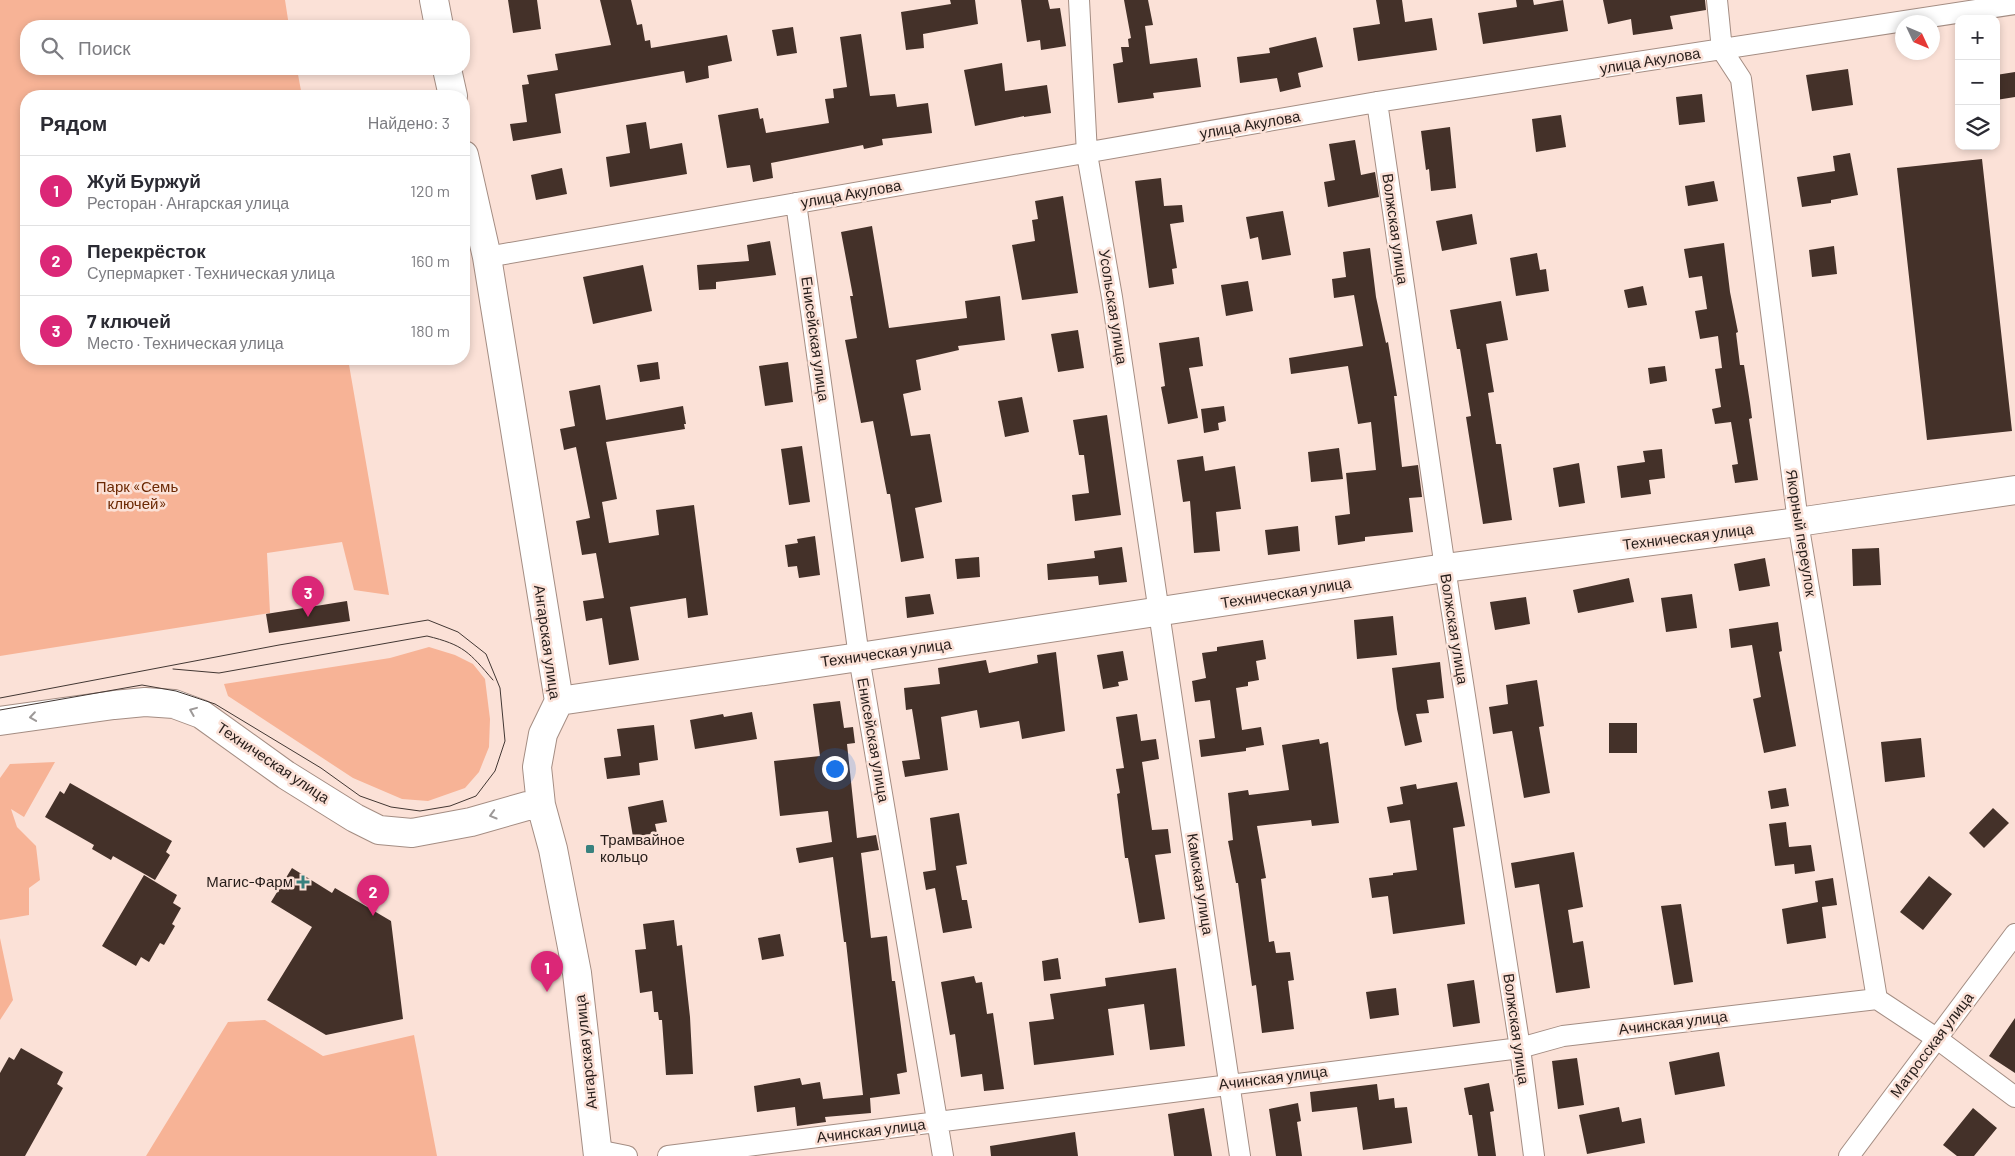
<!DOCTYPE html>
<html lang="ru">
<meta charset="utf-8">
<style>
body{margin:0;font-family:Barlow,sans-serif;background:#f2f2f3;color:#2b2b33}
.controls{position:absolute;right:15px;top:15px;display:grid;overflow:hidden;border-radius:10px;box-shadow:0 2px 8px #0003}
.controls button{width:45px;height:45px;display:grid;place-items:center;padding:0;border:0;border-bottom:1px solid #e1e1e2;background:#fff;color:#2b2b33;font:25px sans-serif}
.compass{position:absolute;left:1895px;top:15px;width:45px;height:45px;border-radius:50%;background:#fff;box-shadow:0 2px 8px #0003;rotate:134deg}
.you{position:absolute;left:834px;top:768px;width:18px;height:18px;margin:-12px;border:4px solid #fff;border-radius:50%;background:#1a73e8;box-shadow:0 0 0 8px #1a73e833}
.badge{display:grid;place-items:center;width:32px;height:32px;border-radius:50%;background:#db2777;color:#fff;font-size:16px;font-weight:700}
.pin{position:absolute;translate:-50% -41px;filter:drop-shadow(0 1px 2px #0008)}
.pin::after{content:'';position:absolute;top:26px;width:18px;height:15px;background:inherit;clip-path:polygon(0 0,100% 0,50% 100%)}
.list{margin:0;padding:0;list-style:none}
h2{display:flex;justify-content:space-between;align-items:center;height:65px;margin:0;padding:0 20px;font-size:21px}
h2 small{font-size:16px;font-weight:400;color:#7c7c81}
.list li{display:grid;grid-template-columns:32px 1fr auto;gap:15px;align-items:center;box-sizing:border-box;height:70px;padding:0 20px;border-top:1px solid #e1e1e2}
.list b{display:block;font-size:19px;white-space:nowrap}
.list p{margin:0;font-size:16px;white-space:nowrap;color:#7c7c81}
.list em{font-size:16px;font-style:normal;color:#7c7c81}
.icon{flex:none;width:28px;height:28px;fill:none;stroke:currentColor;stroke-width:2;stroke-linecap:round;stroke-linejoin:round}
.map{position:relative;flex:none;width:2015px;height:1156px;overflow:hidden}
.search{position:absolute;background:#fff;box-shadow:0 2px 8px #0003;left:20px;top:20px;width:450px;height:55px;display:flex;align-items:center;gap:12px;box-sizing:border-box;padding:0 18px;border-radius:20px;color:#7c7c81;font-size:19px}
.panel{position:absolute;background:#fff;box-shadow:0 2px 8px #0003;left:20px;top:90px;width:450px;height:275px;border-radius:20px}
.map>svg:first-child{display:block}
.green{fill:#f7b396}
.building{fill:#443129}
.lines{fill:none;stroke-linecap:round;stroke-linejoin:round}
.street-casing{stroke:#a48d83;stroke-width:22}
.secondary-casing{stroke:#a48d83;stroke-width:30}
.street{stroke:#fff;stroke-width:20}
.secondary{stroke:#fff;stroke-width:28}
.tram{stroke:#423733;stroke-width:1}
.oneway{stroke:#9d9998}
.poi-dot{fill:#38817e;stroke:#fbe1d7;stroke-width:2}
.labels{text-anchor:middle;stroke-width:5;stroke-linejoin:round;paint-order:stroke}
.street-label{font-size:15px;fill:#251c19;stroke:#fbe1d7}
.park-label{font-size:15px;fill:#6c2904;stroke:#fbe1d7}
.poi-label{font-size:15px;fill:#251c19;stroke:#fbe1d7;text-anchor:start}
</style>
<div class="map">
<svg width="2015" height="1156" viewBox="0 0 2015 1156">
<rect width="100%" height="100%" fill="#fbe1d7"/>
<!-- green -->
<path class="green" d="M0 0H285L289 26H26V69H297L302 96H26V359H348L389 595 354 590 342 542 267 553 270 613 0 656Z
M429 647 455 655 473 664 485 679 490 719 489 747 479 772 465 788 428 801 402 799 353 778 228 696 224 684 390 658Z
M55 762 24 817 11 809 17 827 36 846 40 880 29 888V915L0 920V778L10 764Z
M0 938 13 1000 0 1020Z
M265 1020 323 1056 414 1035 437 1156H146L228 1022Z"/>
<!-- building -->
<path class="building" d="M508 0H537L541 29 513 33Z
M600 0H631L637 25 642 24 645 41 650 40 651 48 727 35 732 61 708 66 709 78 686 83 684 71 555 94 561 133 513 141 510 124 527 122 522 85 529 84 527 75 558 70 555 54 611 45Z
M950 0H975L978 24 923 34 924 48 906 50 901 12 951 4Z
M1021 0H1048L1050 9 1060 8 1066 46 1041 50 1040 40 1027 42Z
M1124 0H1148L1153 25 1145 26 1150 64 1197 58 1201 87 1153 93 1154 98 1118 103 1113 64 1123 62 1121 47H1129L1128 39 1131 38Z
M1376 0H1402L1405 22 1432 18 1437 50 1358 61 1353 28 1380 24Z
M1516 0H1533L1534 5 1563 0 1568 31 1483 44 1478 13 1517 7Z
M1603 0H1705L1706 10 1670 16 1673 29 1633 35 1631 19 1608 24Z
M793 27 797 53 777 56 772 30Z
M861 34 870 96 895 94 897 107 928 103 932 133 882 139 883 145 864 149 863 145 771 163 773 178 753 182 750 165 727 168 718 115 758 108 760 119 763 118 766 133 829 123 825 99 834 98 833 89 847 87 840 37Z
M1316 37 1323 67 1298 73 1301 87 1280 92 1277 78 1240 83 1237 57 1270 53 1269 48Z
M1002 63 1005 91 1047 85 1051 113 1024 117V116L975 126 964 70Z
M1848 69 1853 105 1812 111 1806 75Z
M2015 72V97L1996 100V75Z
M1702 94 1705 122 1679 125 1676 97Z
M1561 115 1566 147 1536 152 1532 119Z
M646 122 650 149 682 143 687 174 610 187 606 157 630 153 626 125Z
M1450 127 1456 188 1431 191 1429 169 1426 170 1421 131Z
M1355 140 1361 175 1375 172 1379 197 1328 207 1324 182 1335 180 1329 144Z
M1850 153 1858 195 1831 200V203L1802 207 1797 177 1835 171 1833 156Z
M1982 159 2012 431 1927 440 1897 168Z
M562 168 567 194 536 200 531 175Z
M1161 178 1164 206 1182 205 1184 222 1170 224 1177 268 1172 269 1174 284 1149 288 1135 181Z
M1714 181 1718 201 1688 206 1685 186Z
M1063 196 1078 293 1022 300 1012 245 1035 241 1032 220 1038 219 1035 201Z
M1283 211 1291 255 1262 260 1258 237 1250 239 1246 217Z
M1472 214 1477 244 1442 251 1436 221Z
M872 226 889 328 967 318 965 301 1000 296 1005 340 958 346 959 350 916 360 921 390 903 394 911 436 930 434 942 502 915 508 924 558 901 562 890 494H887L873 421 861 423 845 340 857 338 850 296H853L841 232Z
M770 241 776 275 716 282V289L699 290 697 265 749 261 747 245Z
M1724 243 1730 292 1738 332 1736 333 1740 365H1744L1750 403 1752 418 1749 419 1758 480 1735 483 1732 465 1738 464 1731 422 1715 424 1712 409 1721 407 1715 369 1722 368 1718 336 1700 339 1695 311 1707 309 1702 276 1689 278 1684 249Z
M1834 246 1837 274 1812 277 1809 250Z
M1370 248 1376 297 1386 343 1388 342 1397 396H1394L1402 467 1418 465 1422 497 1409 498 1413 532 1365 537V541L1338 545 1335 516 1350 514 1346 473 1376 470 1371 422 1358 424 1348 366 1291 374 1289 358 1363 346 1354 295 1334 298 1332 279 1346 277 1343 252Z
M1537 253 1540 270 1546 269 1549 291 1516 296 1510 258Z
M643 265 652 311 593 324 583 277Z
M1248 281 1253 311 1226 316 1221 285Z
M1643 286 1647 305 1628 308 1624 290Z
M1501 301 1508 340 1486 344 1494 392 1488 393 1496 444H1501L1512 520 1483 524 1466 417 1471 416 1460 349H1457L1450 310Z
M1078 330 1084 368 1058 372 1051 334Z
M1199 337 1203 366 1189 368 1198 418 1168 424 1161 387 1165 386 1159 343Z
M658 362 660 379 640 382 637 365Z
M788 362 793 402 765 406 759 366Z
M1665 366 1667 381 1650 384 1648 368Z
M600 385 606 420 683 406 686 424H684L685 429 606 442 617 499 602 502 609 543 659 535 656 510 694 505 708 615 688 618 686 598 630 607 639 660 609 665 602 618 586 621 583 601 604 598 596 553 582 555 576 521 590 518 576 447 564 450 560 429 575 426 569 391Z
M1022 397 1029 432 1005 437 998 401Z
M1224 406 1226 421 1218 423 1219 430 1204 433 1201 409Z
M1107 415 1121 515 1075 521 1072 495 1089 493 1084 455H1079L1073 420Z
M802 446 810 502 789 505 781 449Z
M1339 448 1343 479 1311 482 1308 452Z
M1662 449 1665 478 1649 480 1651 494 1621 498 1617 466 1645 462 1643 451Z
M1203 456 1205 471 1235 466 1241 509 1216 512 1220 551 1194 553 1190 501 1183 502 1177 460Z
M1579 463 1585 503 1559 507 1553 468Z
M1298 526 1300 551 1268 555 1265 530Z
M815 536 820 575 799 578 797 566 788 567 785 545 798 543 797 539Z
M1122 547 1127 582 1099 585 1098 576 1048 580 1047 564 1095 558 1094 551Z
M1879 548 1881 585 1853 586 1852 549Z
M979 557 980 577 957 579 955 559Z
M1765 558 1770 586 1739 591 1734 564Z
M1629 578 1634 602 1578 613 1573 590Z
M930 594 934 614 907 618 905 597Z
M1692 594 1697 628 1666 632 1661 598Z
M1526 597 1530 624 1495 630 1490 602Z
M347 601 350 621 269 633 266 614Z
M1393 616 1397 655 1357 659 1354 620Z
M1778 622 1782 651 1779 652 1796 746 1764 753 1753 699 1761 697 1752 645 1731 648 1729 629Z
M1263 640 1266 659 1256 661 1259 680 1248 682V686L1236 688 1242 730 1261 727 1264 745 1246 748V751L1201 757 1199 740 1215 738 1210 700 1195 702 1192 681 1206 678 1202 653 1217 651V647Z
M1123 651 1128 680 1118 682 1119 686 1103 689 1097 655Z
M1056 652 1065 731 1022 739 1019 721 980 728 977 710 941 717 948 770 905 777 902 761 920 759 912 709 906 710 904 688 940 684 938 668 986 660 989 673 1038 663 1037 655Z
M1440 662 1444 698 1427 700 1429 713 1416 714 1422 742 1405 746 1397 709 1392 668Z
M1537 680 1544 726 1539 727 1550 793 1524 798 1512 731 1493 734 1489 707 1508 704 1506 685Z
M840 701 844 728 853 727 855 743 847 744 857 838 876 835 879 850 861 853 871 938 887 936 892 981H895L907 1072 897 1074 900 1094 870 1098 871 1113 825 1117 826 1122 797 1126 795 1107 757 1112 754 1086 800 1078 802 1085 820 1082 823 1099 863 1095 846 942H844L833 857 799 863 796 848 832 842 828 811 780 816 774 761 820 756 813 704Z
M752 712 757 739 695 749 690 720 723 714 724 717Z
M1137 714 1141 741 1156 739 1159 759 1142 762 1152 830 1168 829 1171 853 1155 855 1165 919 1139 923 1128 858H1125L1117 794 1120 793 1116 769 1124 768 1116 717Z
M1609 723H1637V753H1609Z
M654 725 658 760 639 763 640 775 607 779 604 758 621 756 617 729Z
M1921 738 1925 777 1885 782 1881 742Z
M1319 739 1320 744 1328 742 1339 823 1312 826 1311 820 1257 826 1266 878 1261 879 1269 942 1274 941 1276 953 1290 952 1294 980 1288 981 1294 1029 1262 1033 1256 985 1252 986 1238 883H1236L1228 841 1233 840 1228 793 1248 790 1249 795 1289 790 1282 745Z
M1457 782 1465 826 1453 828 1465 924 1393 934 1388 896 1372 898 1369 878 1393 875V873L1417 870 1410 820 1390 823 1387 807 1403 804 1400 787 1416 784 1417 789Z
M70 783 172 841 166 852 170 855 155 880 113 856 111 860 92 849 94 845 45 817 60 791 64 794Z
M1786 788 1789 806 1771 809 1768 791Z
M663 800 667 822 655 824 657 833 633 837 628 807Z
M1993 808 2009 823 1984 848 1969 833Z
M959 813 967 864 956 866 962 900H967L972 928 943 933 935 888 926 890 923 872 936 870 930 818Z
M1786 822 1789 847 1811 845 1815 871 1795 874 1794 864 1775 866 1769 824Z
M1574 852 1583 907 1568 910 1573 943 1583 941 1590 988 1556 993 1539 884 1515 888 1511 863Z
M292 868 332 893 335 888 391 921 403 1019 326 1035 267 1000 312 927 271 902Z
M144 875 177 895 173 903 181 908 172 924 175 926 164 945 160 943 149 962 141 957 136 966 102 946Z
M1929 876 1952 894 1923 930 1900 912Z
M1833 878 1837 905 1822 907 1826 938 1787 944 1782 909 1818 902 1815 881Z
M1681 904 1693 982 1674 985 1661 906Z
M674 920 677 946 682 945 690 1017 693 1074 666 1075 662 1020H659L658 1012H654L652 991 640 993 635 950 646 949 643 924Z
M780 934 784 956 762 960 758 938Z
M1058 958 1061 979 1044 981 1042 961Z
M1176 968 1185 1046 1150 1050 1144 1004 1108 1009 1114 1055 1034 1065 1029 1022 1054 1019 1050 994 1106 986 1105 978Z
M974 976 976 983 982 982 987 1014 993 1013 1004 1089 984 1091 982 1074 961 1077 955 1034 950 1035 941 982Z
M1474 980 1480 1023 1453 1027 1447 984Z
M1396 988 1399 1015 1370 1019 1366 992Z
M2015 1018V1073L1989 1056Z
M21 1048 63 1072 57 1084 63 1088 25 1156H0V1073L9 1057 14 1060Z
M1719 1052 1725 1086 1675 1095 1669 1062Z
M1577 1058 1584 1105 1558 1109 1552 1061Z
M1489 1083 1494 1111 1490 1112 1496 1156H1478L1472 1115H1469L1464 1088Z
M1377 1084 1379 1100 1394 1098 1395 1108 1407 1107 1412 1143 1363 1150 1357 1107 1312 1112 1310 1092Z
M1298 1103 1301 1121 1297 1122 1302 1156H1276L1269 1109Z
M1619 1107 1622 1122 1641 1118 1645 1143 1587 1154 1579 1115Z
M1204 1108 1212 1156H1174L1168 1114Z
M1973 1108 1997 1128 1974 1156H1957L1943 1145Z
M1075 1132 1078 1156H991L990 1146Z"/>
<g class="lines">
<!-- street casing -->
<g class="street-casing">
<path id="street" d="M1079 0 1087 154 1112 297 1240 1156
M1717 0 1722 50 1741 79 1798 522 1877 999 1936 1038 2015 1097
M1377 102 1445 568 1520 1048 1534 1156
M796 203 859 657 943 1156
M487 257 1377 102 2015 4
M597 1150 627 1156
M668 1156C952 1121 1235 1082 1520 1048L1563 1036 1877 999
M1849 1156 2015 934"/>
</g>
<!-- secondary casing -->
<g class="secondary-casing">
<path id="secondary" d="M434 0 439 26
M447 69 453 96
M464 155 487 257 559 701 543 734 537 767 541 805 553 849 577 973 598 1156
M559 701 859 657 1445 568 1798 522 2015 490
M0 721 114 705 145 702 174 704 201 714 286 775 355 818 379 830 412 833 471 822 527 806 541 805"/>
</g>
<!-- street -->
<use href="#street" class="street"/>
<!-- secondary -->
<use href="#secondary" class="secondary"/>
<!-- tram -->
<path class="tram" d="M173 669 219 673 427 636C464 645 469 652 493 680
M0 698 279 645 428 620 458 632 486 654 500 688 505 741 495 771 476 796 450 806 420 811 391 807 360 796 321 768 215 704 176 691 142 685 0 710"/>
</g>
<!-- one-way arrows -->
<defs><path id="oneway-chevron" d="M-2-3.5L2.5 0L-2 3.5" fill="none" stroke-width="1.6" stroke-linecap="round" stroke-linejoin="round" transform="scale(1.25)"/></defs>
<g class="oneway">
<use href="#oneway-chevron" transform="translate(193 711) rotate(-158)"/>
<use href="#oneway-chevron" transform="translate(33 717) rotate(172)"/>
<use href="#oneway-chevron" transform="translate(493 815) rotate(164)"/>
</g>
<!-- markers -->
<g class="poi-dot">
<rect x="585" y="844" width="10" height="10" rx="2.5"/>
<path d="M300.5 874.5h5v5h5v5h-5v5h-5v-5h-5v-5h5z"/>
</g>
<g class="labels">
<!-- street labels -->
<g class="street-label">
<text transform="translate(1650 61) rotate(-9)" y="5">улица Акулова</text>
<text transform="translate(1250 125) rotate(-10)" y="5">улица Акулова</text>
<text transform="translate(851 194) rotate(-10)" y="5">улица Акулова</text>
<text transform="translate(1395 229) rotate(82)" y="5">Волжская улица</text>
<text transform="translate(1113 307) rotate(81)" y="5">Усольская улица</text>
<text transform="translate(815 339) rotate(82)" y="5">Енисейская улица</text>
<text transform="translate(1801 533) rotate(81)" y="5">Якорный переулок</text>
<text transform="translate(1688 537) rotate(-7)" y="5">Техническая улица</text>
<text transform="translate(1286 593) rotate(-9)" y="5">Техническая улица</text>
<text transform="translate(1454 629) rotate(81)" y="5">Волжская улица</text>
<text transform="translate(547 642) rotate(82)" y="5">Ангарская улица</text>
<text transform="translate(886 653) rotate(-8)" y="5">Техническая улица</text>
<text transform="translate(873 740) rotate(80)" y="5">Енисейская улица</text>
<text transform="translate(273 763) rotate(34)" y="5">Техническая улица</text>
<text transform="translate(1200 884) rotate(81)" y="5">Камская улица</text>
<text transform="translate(1673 1023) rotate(-7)" y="5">Ачинская улица</text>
<text transform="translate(1516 1029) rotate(82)" y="5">Волжская улица</text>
<text transform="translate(1932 1045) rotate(-53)" y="5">Матросская улица</text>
<text transform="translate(586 1052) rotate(-96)" y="5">Ангарская улица</text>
<text transform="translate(1273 1078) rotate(-7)" y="5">Ачинская улица</text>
<text transform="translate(871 1131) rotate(-7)" y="5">Ачинская улица</text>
</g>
<!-- park labels -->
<g class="park-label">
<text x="137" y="492">Парк «Семь<tspan x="137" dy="17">ключей»</tspan></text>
</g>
<!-- poi labels -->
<g class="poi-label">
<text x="600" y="845">Трамвайное<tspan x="600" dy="17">кольцо</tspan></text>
<text x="293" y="887" text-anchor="end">Магис-Фарм</text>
</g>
</g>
</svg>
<div class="controls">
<button>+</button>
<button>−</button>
<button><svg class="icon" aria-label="layers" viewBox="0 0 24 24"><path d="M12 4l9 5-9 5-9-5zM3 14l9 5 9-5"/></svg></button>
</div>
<svg class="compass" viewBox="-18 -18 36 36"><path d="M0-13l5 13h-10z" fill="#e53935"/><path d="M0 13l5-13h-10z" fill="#7c7c81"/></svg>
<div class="you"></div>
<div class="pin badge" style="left:547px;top:992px">1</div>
<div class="pin badge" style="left:373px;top:916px">2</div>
<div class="pin badge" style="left:308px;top:617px">3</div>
<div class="search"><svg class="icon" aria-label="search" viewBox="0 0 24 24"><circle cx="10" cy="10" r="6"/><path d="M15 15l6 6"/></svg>Поиск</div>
<section class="panel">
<h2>Рядом<small>Найдено: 3</small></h2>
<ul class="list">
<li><span class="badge">1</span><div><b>Жуй Буржуй</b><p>Ресторан · Ангарская улица</p></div><em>120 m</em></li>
<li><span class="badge">2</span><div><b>Перекрёсток</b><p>Супермаркет · Техническая улица</p></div><em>160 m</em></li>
<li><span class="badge">3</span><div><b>7 ключей</b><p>Место · Техническая улица</p></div><em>180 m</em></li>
</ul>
</section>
</div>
